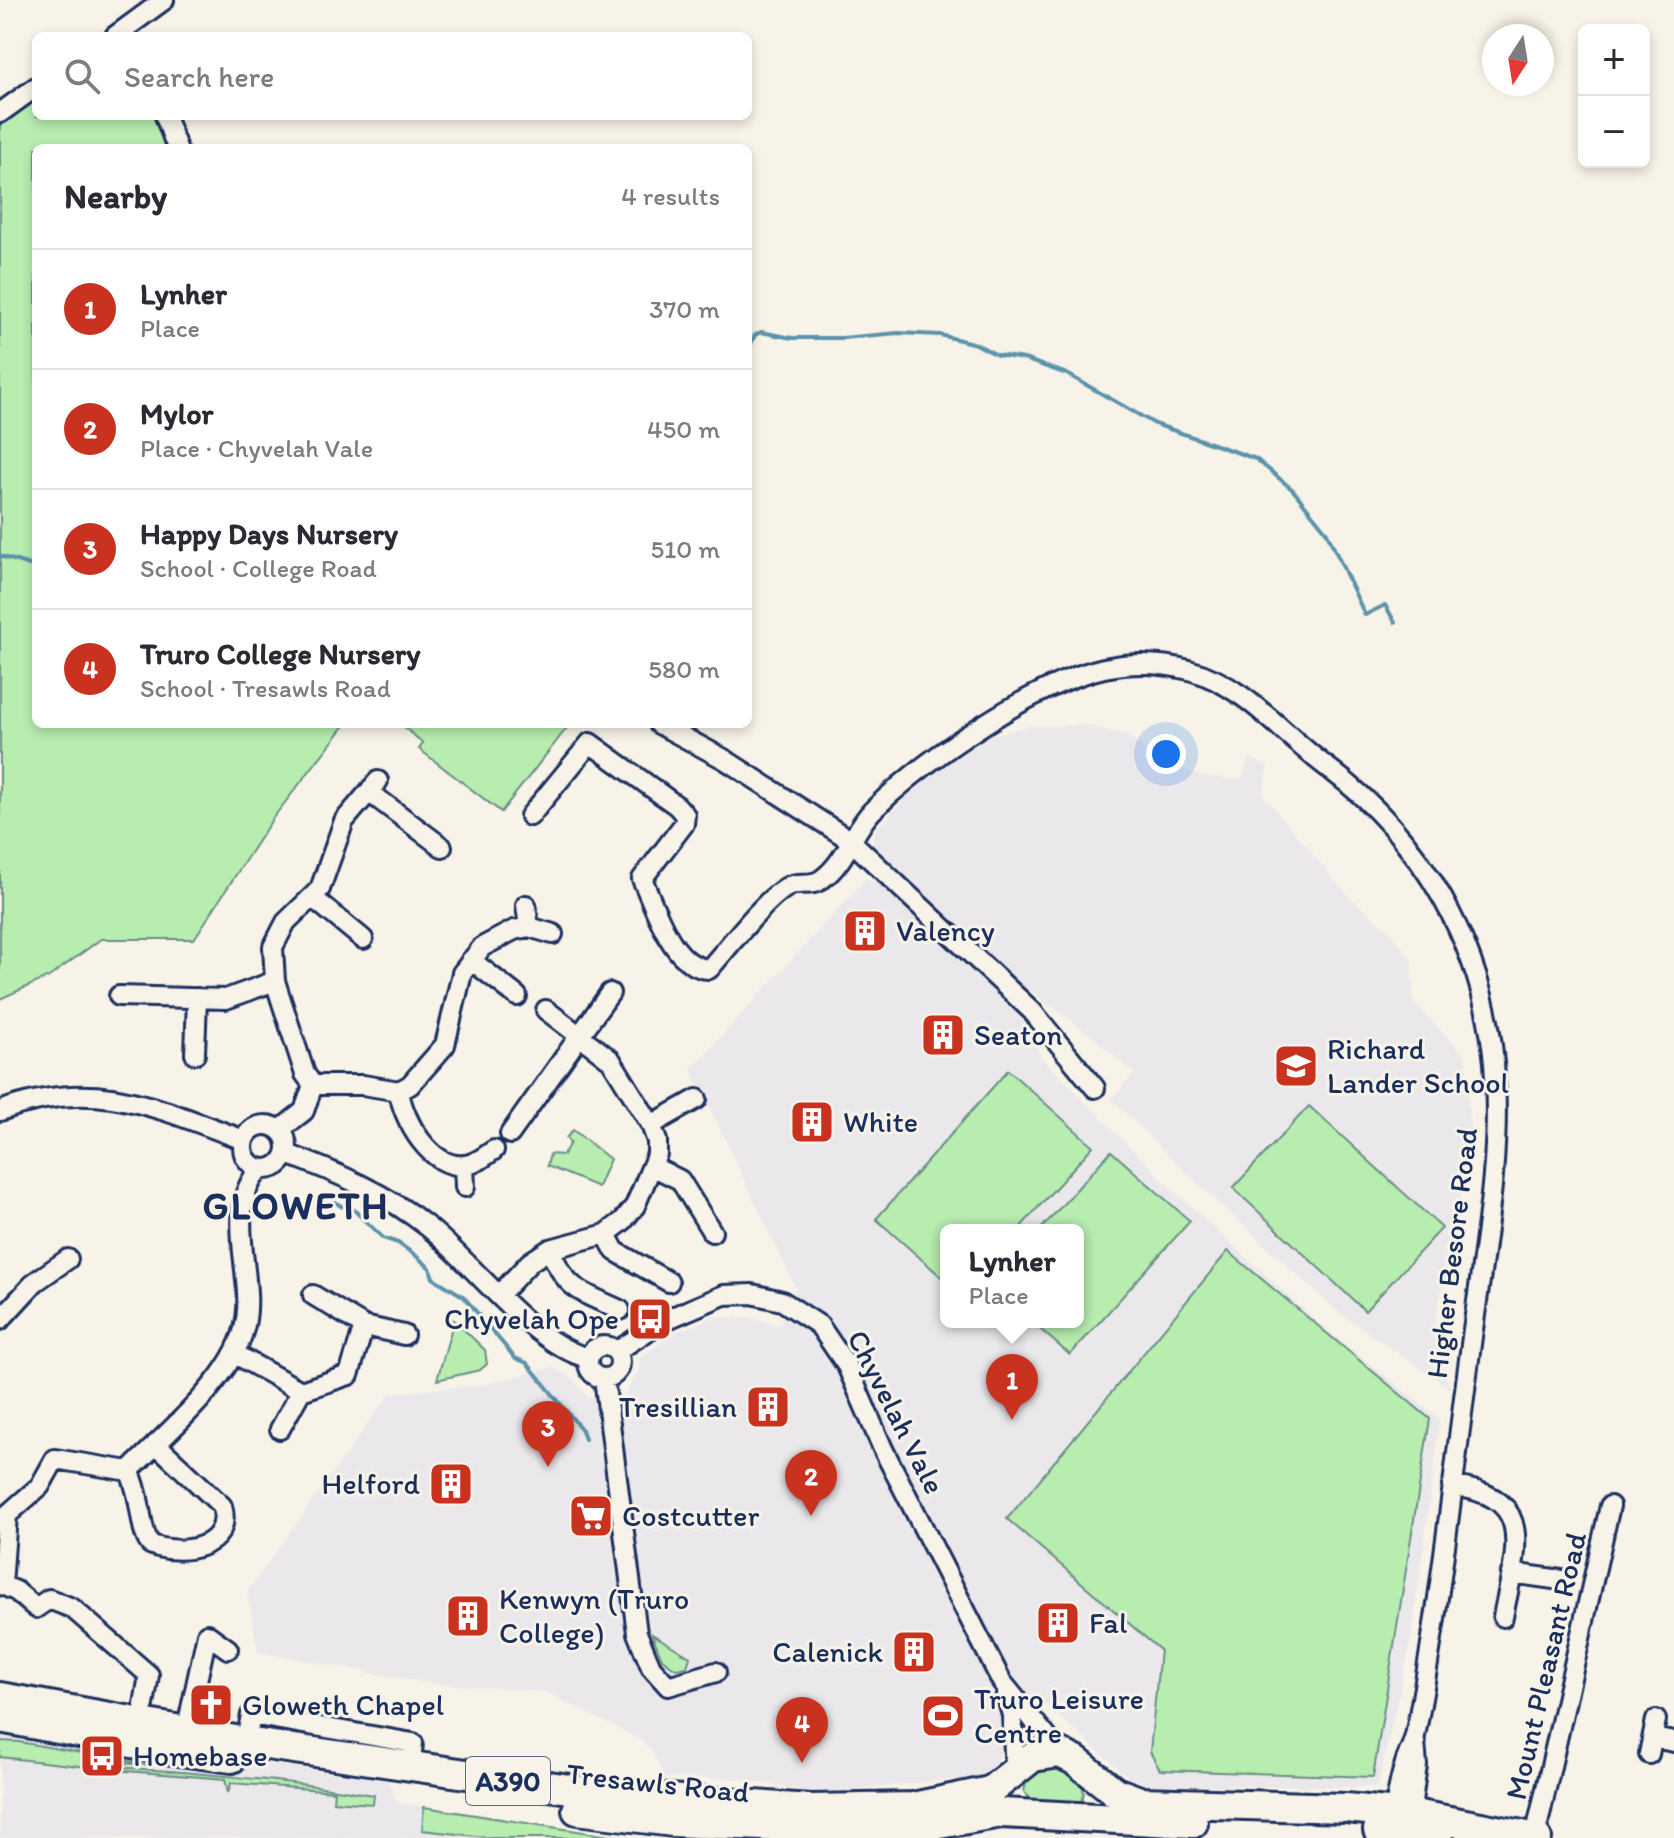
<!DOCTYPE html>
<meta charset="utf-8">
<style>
body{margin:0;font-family:Itim,sans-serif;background:#f7f7f7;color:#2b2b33}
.controls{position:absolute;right:24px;top:24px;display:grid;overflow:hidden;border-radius:12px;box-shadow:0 4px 12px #0003}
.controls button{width:72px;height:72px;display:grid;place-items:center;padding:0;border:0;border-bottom:2px solid #e1e1e2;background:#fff;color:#2b2b33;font:40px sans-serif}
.compass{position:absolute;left:1482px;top:24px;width:72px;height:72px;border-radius:50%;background:#fff;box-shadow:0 4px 12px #0003;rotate:192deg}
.you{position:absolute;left:1166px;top:754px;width:28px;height:28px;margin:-20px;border:6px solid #fff;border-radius:50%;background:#1a73e8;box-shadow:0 0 0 12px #1a73e833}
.badge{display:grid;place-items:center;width:52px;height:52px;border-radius:50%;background:#c8321e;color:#fff;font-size:26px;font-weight:700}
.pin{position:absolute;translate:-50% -66px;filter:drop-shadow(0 2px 4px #0008)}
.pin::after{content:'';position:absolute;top:42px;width:28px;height:24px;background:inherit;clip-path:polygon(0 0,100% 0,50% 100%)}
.popup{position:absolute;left:940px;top:1224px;width:144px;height:104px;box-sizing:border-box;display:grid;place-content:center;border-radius:12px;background:#fff;filter:drop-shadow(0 2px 6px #0005);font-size:26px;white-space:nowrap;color:#7c7c81}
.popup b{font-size:30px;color:#2b2b33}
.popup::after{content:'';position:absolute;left:50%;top:100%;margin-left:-16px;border:16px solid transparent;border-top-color:#fff}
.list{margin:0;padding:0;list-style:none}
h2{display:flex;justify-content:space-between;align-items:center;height:104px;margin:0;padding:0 32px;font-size:34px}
h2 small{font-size:26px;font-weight:400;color:#7c7c81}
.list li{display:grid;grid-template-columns:52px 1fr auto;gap:24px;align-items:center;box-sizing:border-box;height:120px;padding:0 32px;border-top:2px solid #e1e1e2}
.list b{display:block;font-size:30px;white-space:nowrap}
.list p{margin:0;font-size:26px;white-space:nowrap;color:#7c7c81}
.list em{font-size:26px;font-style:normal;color:#7c7c81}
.icon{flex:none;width:44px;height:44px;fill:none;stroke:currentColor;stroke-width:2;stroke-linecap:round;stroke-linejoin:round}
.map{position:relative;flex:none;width:1674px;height:1838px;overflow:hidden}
.search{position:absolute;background:#fff;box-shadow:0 4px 12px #0003;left:32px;top:32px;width:720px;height:88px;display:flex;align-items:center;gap:20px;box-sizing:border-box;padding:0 28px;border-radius:12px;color:#7c7c81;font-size:30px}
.panel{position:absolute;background:#fff;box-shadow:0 4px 12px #0003;left:32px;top:144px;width:720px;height:584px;border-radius:12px}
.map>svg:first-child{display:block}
.built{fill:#ebe8ec;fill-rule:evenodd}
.green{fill:#b7edaf;stroke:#698e86;stroke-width:2}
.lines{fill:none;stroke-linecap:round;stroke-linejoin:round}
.stream{stroke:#5b93ab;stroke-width:4}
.minor-casing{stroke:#1b2f5e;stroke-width:24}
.highway-casing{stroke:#1b2f5e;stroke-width:34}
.minor{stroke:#f7f3e8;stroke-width:18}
.highway{stroke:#f7f3e8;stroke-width:28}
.labels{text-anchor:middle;stroke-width:6;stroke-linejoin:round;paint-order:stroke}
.shield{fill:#f7f3e8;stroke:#5d6a87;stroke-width:2}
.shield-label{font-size:28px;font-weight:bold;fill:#1b2f5e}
.poi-label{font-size:30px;fill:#1b2f5e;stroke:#f7f3e8;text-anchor:start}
.street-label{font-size:30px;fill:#1b2f5e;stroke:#f7f3e8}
.district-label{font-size:38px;font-weight:bold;letter-spacing:2px;fill:#1b2f5e;stroke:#f7f3e8}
</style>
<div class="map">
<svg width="1674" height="1838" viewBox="0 0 1674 1838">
<rect width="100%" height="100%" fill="#f7f3e8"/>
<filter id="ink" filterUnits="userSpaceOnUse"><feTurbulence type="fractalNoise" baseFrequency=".0125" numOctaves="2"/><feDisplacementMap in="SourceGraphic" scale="16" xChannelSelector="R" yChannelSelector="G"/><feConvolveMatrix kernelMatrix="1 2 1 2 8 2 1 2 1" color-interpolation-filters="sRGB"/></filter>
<g filter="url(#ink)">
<!-- built -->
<path class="built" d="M1086 725 1125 735 1168 763 1199 775 1232 780 1243 777 1249 758 1268 766 1263 795 1350 898 1390 931 1412 961 1413 1002 1466 1056 1471 1146 1433 1332 1450 1389 1339 1313 1199 1185 1111 1099 1134 1074 1093 1037 999 968 872 843 875 830 926 777 992 735 1029 726Z
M866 879 888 886 1019 1013 1041 1057 1167 1184 1317 1322 1440 1419 1412 1636 1378 1787 1149 1785 1128 1777 1040 1700 1000 1712V1753L996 1767 977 1777 815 1793 742 1779 664 1778 652 1751 641 1740 545 1692 428 1683 258 1652 247 1592 390 1393 481 1385 553 1367 573 1379 589 1398 624 1395 638 1373 640 1357 677 1332 713 1317H746L780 1325 796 1288 691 1069ZM946 1230H1078V1322H946Z
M0 1718 164 1749 389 1781 397 1802 424 1807 423 1830 494 1838H0Z"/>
<!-- green -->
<path class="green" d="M36 89V116H165L177 148H36V724H346L273 818 194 939H101L49 977 0 999V114Z
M400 724H570L501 812 419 749 423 743Z
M1008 1070 1093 1146 1018 1230H946V1281L876 1219Z
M1309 1106 1442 1228 1365 1311 1233 1188Z
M573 1130 610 1159 598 1187 547 1166 550 1154 563 1155 570 1143 566 1138Z
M1111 1151 1190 1221 1070 1355 1032 1322H1078V1230H1040Z
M1228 1251 1430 1419 1373 1777 1160 1770 1150 1752 1160 1650 1007 1519Z
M454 1320 485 1350 487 1364 480 1370 437 1380Z
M652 1634 690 1657 687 1667 676 1669 662 1659Z
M0 1741 19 1742 150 1765 88 1761 87 1767 0 1757Z
M1059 1764 1082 1782 1084 1794 1081 1802 1034 1803 1024 1792C1026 1772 1042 1769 1059 1764Z
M91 1765C186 1772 280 1779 374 1795L373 1804 333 1801 334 1791 231 1783 228 1793 225 1779 90 1768Z
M424 1807 622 1838H494L422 1830Z"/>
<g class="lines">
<!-- stream -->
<path class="stream" d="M748 350 755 335 761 332 792 338H842L898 333 940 335 976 344 997 355 1024 359 1067 374 1155 424 1256 459 1293 490 1326 531 1365 615 1385 605 1395 622
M0 556 36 567
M328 1197 341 1206 352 1208 383 1238 398 1243 415 1255 430 1268 433 1278 463 1296 515 1358 527 1363 582 1430 585 1439"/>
<!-- minor casing -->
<g class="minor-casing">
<path id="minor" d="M115 36 164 0
M0 113 36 87
M165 116 177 148
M659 724 724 759 850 840 1032 1011 1095 1088
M369 792 442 847
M530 816 590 743 677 806 685 815 684 824 642 879C655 906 672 968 709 969 727 949 765 899 787 887 798 880 811 888 822 879 846 862 852 832 872 811 924 760 1033 684 1104 668 1132 662 1162 663 1189 670 1245 685 1282 734 1327 767 1422 838 1483 945 1494 1063 1502 1154 1484 1247 1472 1337 1454 1468 1441 1601 1416 1731 1414 1744 1407 1754 1404 1767 1398 1785 1396 1804 1393 1823
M312 897 363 939
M526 905 529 927
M471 960 517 996
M119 996 226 999 275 981
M195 1054 197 998
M313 1085H363L399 1091 410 1085 445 1045 462 973 482 947 514 930 529 927 553 934
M399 1091C403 1120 431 1170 466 1165 478 1163 485 1156 494 1150
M0 1111C94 1076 155 1107 244 1140
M243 1147a22 22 0 1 1 44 0a22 22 0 1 1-44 0Z
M651 1125 697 1099
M280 1130 304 1111 313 1085 305 1074 275 981 273 947 286 922 320 889 344 821 378 781
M510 1134 610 993
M287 1154C336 1172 387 1194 428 1227 476 1266 531 1343 588 1358
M464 1165 465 1187
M654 1167 680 1180 712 1232
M606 1234 615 1251 669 1282
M550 1249C566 1291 582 1292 620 1310
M500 1294 530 1262 550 1249 606 1234 623 1221 635 1206 657 1154V1141L651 1125 611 1060 546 1010
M0 1320 35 1282 68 1259
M364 1326 404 1335
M588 1362a16 16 0 1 1 32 0a16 16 0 1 1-32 0Z
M617 1351 663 1321 724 1295 752 1294 782 1301 819 1325 847 1366 883 1449 1002 1682 1060 1753
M235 1354 301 1391 280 1429
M604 1378 637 1633 651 1667 668 1686 716 1672
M301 1391 349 1375 364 1326 313 1295
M129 1471C142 1495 139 1529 150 1544 179 1557 234 1549 222 1506L156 1444
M1452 1486C1539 1496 1515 1552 1503 1617
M1511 1573 1561 1580
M1006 1695 1012 1715 1015 1772
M144 1705 149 1675 72 1608 49 1599 36 1608 16 1591 2 1585 7 1515 40 1486 55 1459 129 1471C166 1433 230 1381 244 1329 258 1277 220 1213 260 1169
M186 1732 207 1634 228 1649
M1653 1738 1674 1742
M246 1742 251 1715 413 1743 410 1768
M1649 1754 1656 1720
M1409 1823 1417 1765 1415 1742
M1535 1837 1610 1506"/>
</g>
<!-- highway casing -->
<g class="highway-casing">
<path id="highway" d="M0 1697 246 1742 611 1795 811 1809 913 1807 990 1791 1033 1757 1060 1753 1076 1761 1115 1792 1142 1802 1346 1808 1419 1815 1537 1838
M0 1718 164 1749 232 1758
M577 1810 673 1822 869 1831 911 1829 1001 1813 1193 1823
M1378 1830 1439 1838"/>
</g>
<!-- minor -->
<use href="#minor" class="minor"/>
<!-- highway -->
<use href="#highway" class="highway"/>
</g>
</g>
<!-- icons -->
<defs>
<g id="building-square" transform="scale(2.3)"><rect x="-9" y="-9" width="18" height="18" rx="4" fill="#c8321e" stroke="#f7f3e8"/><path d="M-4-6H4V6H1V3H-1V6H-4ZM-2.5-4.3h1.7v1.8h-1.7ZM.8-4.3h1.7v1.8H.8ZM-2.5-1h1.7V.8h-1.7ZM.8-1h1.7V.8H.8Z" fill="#fff"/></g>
<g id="school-square" transform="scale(2.3)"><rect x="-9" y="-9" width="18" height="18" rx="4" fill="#c8321e" stroke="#f7f3e8"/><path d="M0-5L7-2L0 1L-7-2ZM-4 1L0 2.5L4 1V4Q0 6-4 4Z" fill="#fff"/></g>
<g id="bus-square" transform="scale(2.3)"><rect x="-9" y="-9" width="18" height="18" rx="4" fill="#c8321e" stroke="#f7f3e8"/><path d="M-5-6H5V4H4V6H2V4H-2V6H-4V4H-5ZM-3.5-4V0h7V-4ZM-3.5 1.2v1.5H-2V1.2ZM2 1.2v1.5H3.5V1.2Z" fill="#fff"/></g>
<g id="supermarket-square" transform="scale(2.3)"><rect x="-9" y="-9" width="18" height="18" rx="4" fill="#c8321e" stroke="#f7f3e8"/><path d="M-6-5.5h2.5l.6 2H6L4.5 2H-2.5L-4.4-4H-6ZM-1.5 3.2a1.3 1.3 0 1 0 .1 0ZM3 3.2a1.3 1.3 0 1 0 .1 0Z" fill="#fff"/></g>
<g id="church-square" transform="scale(2.3)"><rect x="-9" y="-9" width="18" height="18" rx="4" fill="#c8321e" stroke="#f7f3e8"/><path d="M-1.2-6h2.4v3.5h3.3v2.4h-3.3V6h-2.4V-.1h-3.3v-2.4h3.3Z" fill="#fff"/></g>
<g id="stadium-square" transform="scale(2.3)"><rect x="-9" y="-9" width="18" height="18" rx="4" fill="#c8321e" stroke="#f7f3e8"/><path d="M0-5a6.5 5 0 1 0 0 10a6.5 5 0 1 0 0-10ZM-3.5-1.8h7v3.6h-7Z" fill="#fff"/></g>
</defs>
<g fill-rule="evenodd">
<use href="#building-square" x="865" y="931"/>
<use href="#building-square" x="943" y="1035"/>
<use href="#school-square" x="1296" y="1066"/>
<use href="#building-square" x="812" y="1122"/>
<use href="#bus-square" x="650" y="1319"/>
<use href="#building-square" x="768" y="1407"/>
<use href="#building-square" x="451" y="1484"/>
<use href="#supermarket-square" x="591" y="1516"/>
<use href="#building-square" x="468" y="1616"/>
<use href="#building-square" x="1058" y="1623"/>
<use href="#building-square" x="914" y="1652"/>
<use href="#church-square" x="211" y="1705"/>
<use href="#stadium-square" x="943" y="1716"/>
<use href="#bus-square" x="102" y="1756"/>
</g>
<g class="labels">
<!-- shield labels -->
<rect class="shield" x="466" y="1757" width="84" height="48" rx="6"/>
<g class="shield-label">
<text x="508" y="1791">A390</text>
</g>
<!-- poi labels -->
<g class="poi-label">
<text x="896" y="941">Valency</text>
<text x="974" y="1045">Seaton</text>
<text x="1327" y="1059">Richard<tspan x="1327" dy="34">Lander School</tspan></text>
<text x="843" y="1132">White</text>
<text x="619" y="1329" text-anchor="end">Chyvelah Ope</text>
<text x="737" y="1417" text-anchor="end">Tresillian</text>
<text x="420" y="1494" text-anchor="end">Helford</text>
<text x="622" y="1526">Costcutter</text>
<text x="499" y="1609">Kenwyn (Truro<tspan x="499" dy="34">College)</tspan></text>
<text x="1089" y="1633">Fal</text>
<text x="883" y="1662" text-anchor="end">Calenick</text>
<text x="974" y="1709">Truro Leisure<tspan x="974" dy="34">Centre</tspan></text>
<text x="242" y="1715">Gloweth Chapel</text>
<text x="133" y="1766">Homebase</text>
</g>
<!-- street labels -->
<g class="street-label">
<text transform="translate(1452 1253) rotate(-83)" y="10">Higher Besore Road</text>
<text transform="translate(896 1412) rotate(63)" y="10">Chyvelah Vale</text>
<text transform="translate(1546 1666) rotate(-77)" y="10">Mount Pleasant Road</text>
<text transform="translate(658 1783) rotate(6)" y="10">Tresawls Road</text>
</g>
<!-- district labels -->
<g class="district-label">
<text x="296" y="1219">GLOWETH</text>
</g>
</g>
</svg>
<div class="controls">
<button>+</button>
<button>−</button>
</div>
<svg class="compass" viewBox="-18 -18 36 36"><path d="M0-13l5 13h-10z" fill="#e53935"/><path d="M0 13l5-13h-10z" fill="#7c7c81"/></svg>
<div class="you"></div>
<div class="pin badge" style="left:1012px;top:1420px">1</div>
<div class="popup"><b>Lynher</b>Place</div>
<div class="pin badge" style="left:811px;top:1516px">2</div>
<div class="pin badge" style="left:548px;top:1467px">3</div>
<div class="pin badge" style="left:802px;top:1763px">4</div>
<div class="search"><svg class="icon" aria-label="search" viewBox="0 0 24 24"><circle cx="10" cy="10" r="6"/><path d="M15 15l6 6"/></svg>Search here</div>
<section class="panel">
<h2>Nearby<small>4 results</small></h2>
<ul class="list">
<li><span class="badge">1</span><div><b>Lynher</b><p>Place</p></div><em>370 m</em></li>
<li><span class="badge">2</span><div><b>Mylor</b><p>Place · Chyvelah Vale</p></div><em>450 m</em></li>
<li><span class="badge">3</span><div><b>Happy Days Nursery</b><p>School · College Road</p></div><em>510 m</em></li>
<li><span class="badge">4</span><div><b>Truro College Nursery</b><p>School · Tresawls Road</p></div><em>580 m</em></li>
</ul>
</section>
</div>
